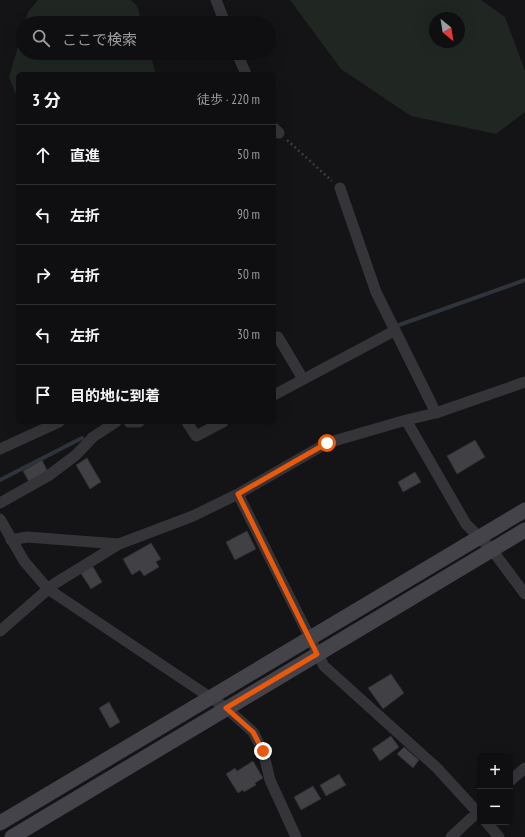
<!DOCTYPE html>
<html lang="ja">
<meta charset="utf-8">
<style>
body{margin:0;font-family:"PT Sans Narrow","Noto Sans JP",sans-serif;background:#1d1c1e;color:#f1f3f6}
.controls{position:absolute;right:12px;bottom:12px;display:grid;overflow:hidden;border-radius:6px;box-shadow:0 4px 16px #0002}
.controls button{width:36px;height:36px;display:grid;place-items:center;padding:0;border:0;border-bottom:1px solid #2f2e30;background:#0f0e10;color:#f1f3f6;font:20px sans-serif}
.compass{position:absolute;left:429px;top:12px;width:36px;height:36px;border-radius:50%;background:#0f0e10;box-shadow:0 4px 16px #0002;rotate:150deg}
.stop{position:absolute;width:12px;height:12px;margin:-9px;border:3px solid #ea580c;border-radius:50%;background:#fff}
.stop.end{background:#ea580c;border-color:#fff;box-shadow:0 1px 4px #0008}
.list{margin:0;padding:0;list-style:none}
h2{display:flex;justify-content:space-between;align-items:center;height:52px;margin:0;padding:0 16px;font-size:17px}
h2 small{font-size:13px;font-weight:400;color:#9b9c9f}
.list li{display:grid;grid-template-columns:26px 1fr auto;gap:12px;align-items:center;box-sizing:border-box;height:60px;padding:0 16px;border-top:1px solid #2f2e30}
.list b{display:block;font-size:15px;white-space:nowrap}
.list em{font-size:13px;font-style:normal;color:#9b9c9f}
.icon{flex:none;width:22px;height:22px;fill:none;stroke:currentColor;stroke-width:2;stroke-linecap:round;stroke-linejoin:round}
.map{position:relative;flex:none;width:525px;height:837px;overflow:hidden}
.search{position:absolute;background:#0f0e10;box-shadow:0 4px 16px #0002;left:16px;top:16px;width:260px;height:44px;display:flex;align-items:center;gap:10px;box-sizing:border-box;padding:0 14px;border-radius:22px;color:#9b9c9f;font-size:15px}
.panel{position:absolute;background:#0f0e10;box-shadow:0 4px 16px #0002;left:16px;top:72px;width:260px;height:352px;border-radius:6px}
.map>svg:first-child{display:block}
.green{fill:#202722;fill-rule:evenodd}
.lines{fill:none;stroke-linecap:round;stroke-linejoin:round}
.stream{stroke:#2e333c;stroke-width:4}
.building{fill:#404045;stroke:#2e2e31}
.path{stroke:#3b3b40;stroke-width:2.5;stroke-dasharray:2 3;stroke-linecap:butt}
.street{stroke:#353539;stroke-width:11}
.secondary{stroke:#434349;stroke-width:15}
.route{stroke:#ea580c;stroke-width:5}
</style>
<div class="map">
<svg width="525" height="837" viewBox="0 0 525 837">
<rect width="100%" height="100%" fill="#141315"/>
<!-- green -->
<path class="green" d="M38 0H131L137 6 142 23H25L28 12Z
M290 0H481L505 17 525 71V112L496 134 411 116 341 69ZM435 18H459V42H435Z
M23 30V53H150L156 74H18V100L9 77Z"/>
<g class="lines">
<!-- stream -->
<path class="stream" d="M399 325 525 280
M0 480 82 438"/>
</g>
<!-- building -->
<path class="building" d="M475 440 485 457 457 474 447 456Z
M87 458 101 482 90 489 76 465Z
M42 460 48 472 29 482 23 471Z
M415 472 421 482 403 492 398 482Z
M247 531 256 549 235 560 226 542Z
M151 543 161 559 156 562 159 567 144 576 140 570 132 575 123 559Z
M92 565 102 582 91 589 80 572Z
M391 674 404 693 383 709 368 688Z
M109 702 120 722 110 728 99 708Z
M391 736 399 747 380 761 372 749Z
M404 747 419 760 413 768 397 754Z
M253 761 263 778 255 783 256 785 244 792 243 790 238 793 226 774 235 768 237 771Z
M339 774 346 785 326 796 320 785Z
M313 786 321 799 301 810 294 797Z"/>
<g class="lines">
<!-- path -->
<path class="path" d="M287 140 332 181"/>
<!-- street -->
<path class="street" d="M216 0 225 23
M237 53 246 74
M274 128 279 133
M340 188 376 292 436 413
M274 339 278 337 303 379
M274 395 394 331
M406 420 466 524 492 550 525 594
M129 422H139
M187 422 196 436 223 422
M0 449 59 422
M238 494 324 666 437 768 480 815
M0 503 48 476 76 455 93 437 116 422
M0 519 24 561 48 589 226 708 253 732 263 751 270 780 296 837
M11 540 27 537 119 544 193 516 238 494 327 443 406 420 436 413 525 382
M0 631 54 584 119 544
M510 781 525 768
M486 822 499 837
M451 837 480 810"/>
<!-- secondary -->
<path class="secondary" d="M0 823 525 510
M12 837 525 530"/>
</g>
<g class="lines">
<!-- route -->
<path class="route" d="M263 751 253 732 226 708 317 654 238 494 327 443"/>
</g>
</svg>
<div class="controls">
<button>+</button>
<button>−</button>
</div>
<svg class="compass" viewBox="-18 -18 36 36"><path d="M0-13l5 13h-10z" fill="#e53935"/><path d="M0 13l5-13h-10z" fill="#9b9c9f"/></svg>
<div class="stop" style="left:327px;top:443px"></div>
<div class="stop end" style="left:263px;top:751px"></div>
<div class="search"><svg class="icon" aria-label="search" viewBox="0 0 24 24"><circle cx="10" cy="10" r="6"/><path d="M15 15l6 6"/></svg>ここで検索</div>
<section class="panel">
<h2>3 分<small>徒歩 · 220 m</small></h2>
<ul class="list">
<li><svg class="icon" aria-label="ahead" viewBox="0 0 24 24"><path d="M12 20V5M6 11l6-6 6 6"/></svg><div><b>直進</b></div><em>50 m</em></li>
<li><svg class="icon" aria-label="left" viewBox="0 0 24 24"><path d="M17 20v-9H6M10 6l-5 5 5 5"/></svg><div><b>左折</b></div><em>90 m</em></li>
<li><svg class="icon" aria-label="right" viewBox="0 0 24 24"><path d="M7 20v-9h11M14 6l5 5-5 5"/></svg><div><b>右折</b></div><em>50 m</em></li>
<li><svg class="icon" aria-label="left" viewBox="0 0 24 24"><path d="M17 20v-9H6M10 6l-5 5 5 5"/></svg><div><b>左折</b></div><em>30 m</em></li>
<li><svg class="icon" aria-label="arrive" viewBox="0 0 24 24"><path d="M6 21V4h12l-3 4 3 4H6"/></svg><div><b>目的地に到着</b></div></li>
</ul>
</section>
</div>
